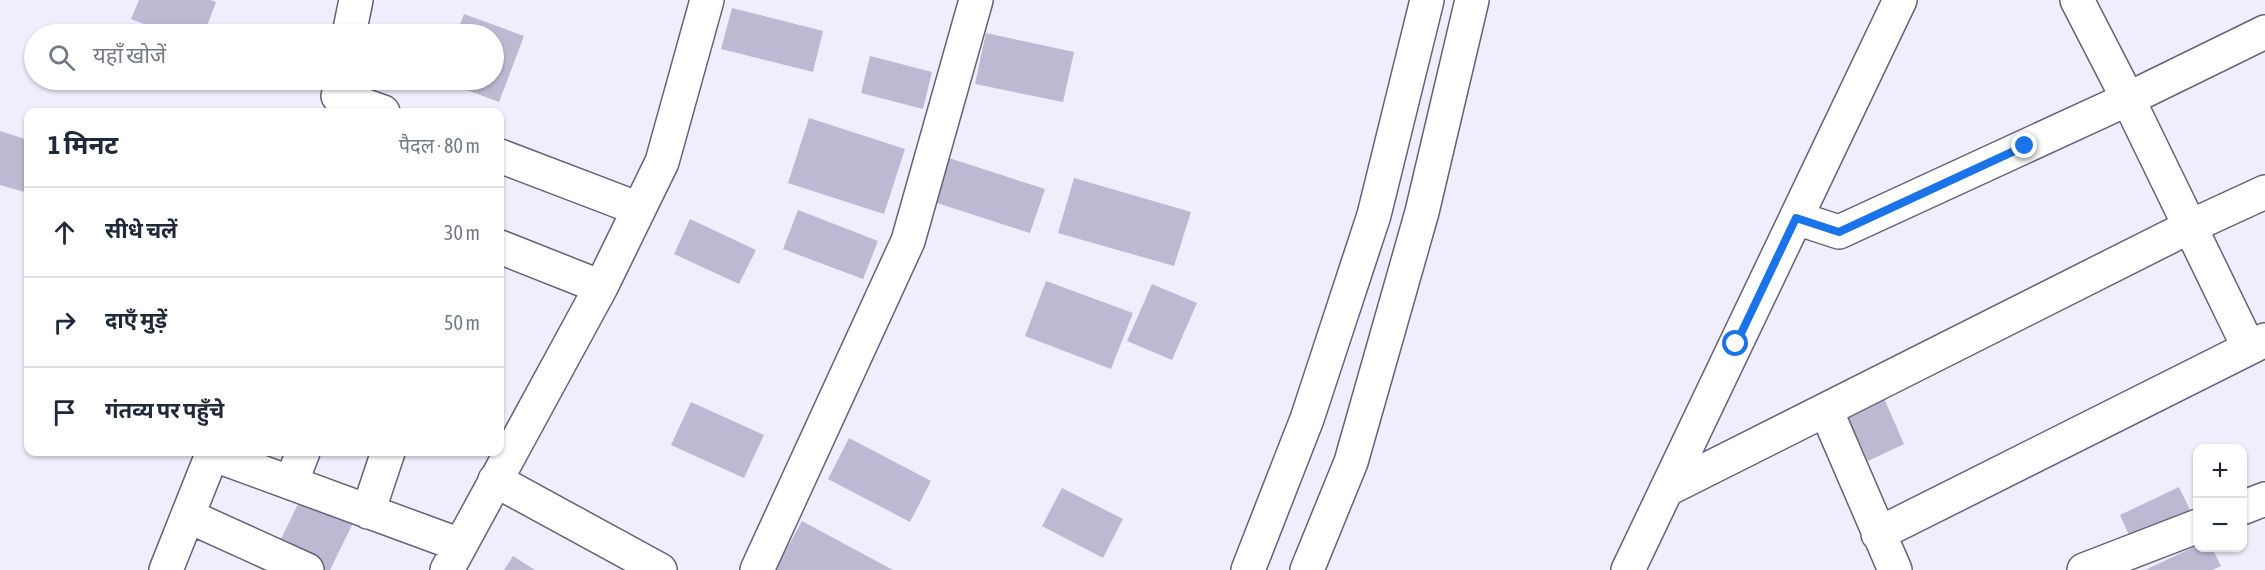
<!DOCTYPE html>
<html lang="hi">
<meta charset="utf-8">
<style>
body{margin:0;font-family:"Asap Condensed","Noto Sans Devanagari",sans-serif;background:#f2f2f3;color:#1f2937}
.controls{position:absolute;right:18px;bottom:18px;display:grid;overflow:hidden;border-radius:12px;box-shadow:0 2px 4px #0004}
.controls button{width:54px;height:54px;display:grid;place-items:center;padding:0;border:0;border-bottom:2px solid #e0e1e3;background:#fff;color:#1f2937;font:30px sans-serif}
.stop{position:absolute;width:18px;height:18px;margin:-14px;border:4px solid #1a73e8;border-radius:50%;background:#fff}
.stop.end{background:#1a73e8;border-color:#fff;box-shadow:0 2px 6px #0008}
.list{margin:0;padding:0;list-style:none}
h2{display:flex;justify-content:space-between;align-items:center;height:78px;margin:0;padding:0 24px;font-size:26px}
h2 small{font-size:20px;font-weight:400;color:#747a83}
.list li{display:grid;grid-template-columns:39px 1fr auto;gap:18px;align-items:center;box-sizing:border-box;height:90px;padding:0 24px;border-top:2px solid #e0e1e3}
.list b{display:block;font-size:22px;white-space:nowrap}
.list em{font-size:20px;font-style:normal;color:#747a83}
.icon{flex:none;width:33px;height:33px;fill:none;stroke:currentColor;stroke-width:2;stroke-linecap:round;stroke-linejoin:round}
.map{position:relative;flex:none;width:2265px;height:570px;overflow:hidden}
.search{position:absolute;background:#fff;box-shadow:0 2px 4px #0004;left:24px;top:24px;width:480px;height:66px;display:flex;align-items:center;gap:15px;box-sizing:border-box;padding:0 21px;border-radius:33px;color:#747a83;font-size:22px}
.panel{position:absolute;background:#fff;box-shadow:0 2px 4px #0004;left:24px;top:108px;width:480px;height:348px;border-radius:12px}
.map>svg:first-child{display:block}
.building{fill:#bdb9d2}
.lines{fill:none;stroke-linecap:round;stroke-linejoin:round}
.minor-casing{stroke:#656178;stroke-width:36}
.minor{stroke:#fff;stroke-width:33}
.route{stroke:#1a73e8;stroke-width:8}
</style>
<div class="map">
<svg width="2265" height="570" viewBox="0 0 2265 570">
<rect width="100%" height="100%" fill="#f0eefd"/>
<!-- building -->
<path class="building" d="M139 0H210L216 2 204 34H169L131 19Z
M732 8 823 31 813 72 721 49Z
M464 14 524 36 499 102 440 80H494V34H456Z
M986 33 1074 52 1063 102 975 84Z
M870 56 932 72 923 109 861 93Z
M809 118 905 149 884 214 788 183Z
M0 131 28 140V193L0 185Z
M949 158 1045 189 1030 233 934 202Z
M1074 178 1191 212 1174 266 1058 233Z
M798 210 878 241 863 279 783 249Z
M690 219 756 250 739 284 674 254Z
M1046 281 1133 313 1111 369 1025 336Z
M1152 284 1197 303 1172 360 1127 341Z
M1879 387 1904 444 1868 461 1842 404Z
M691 402 764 435 744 478 671 445Z
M849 438 931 481 910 522 828 479Z
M2179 487 2193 516 2133 544 2120 515Z
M1062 488 1123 519 1103 558 1042 526Z
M302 496 355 519 330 570H316L275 551Z
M802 521 893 570H775Z
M2198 545V548H2212L2221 566 2212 570H2145Z
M513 556 535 570H504Z"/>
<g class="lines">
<!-- minor casing -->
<g class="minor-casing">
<path id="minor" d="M2077 0 2128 99 2249 348
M349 34 356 0
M338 96 383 112
M500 156 639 209
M1796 218 1839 232 2128 99 2265 32
M500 247 601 287
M1826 410 1895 570
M212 454 460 545
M495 480 660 570
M291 483 303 452
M1666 490 2189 227 2265 192
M2242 508 2265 499
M368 512 388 452
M188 516 307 570
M1878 534 2265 340
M166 570 213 452
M447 570 601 287 662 162 707 0
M757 570 908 241 976 0
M1248 570 1307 419 1374 215 1427 0
M1307 570 1351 462 1422 212 1472 0
M1628 570 1900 0
M2084 570 2198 526"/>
</g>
<!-- minor -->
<use href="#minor" class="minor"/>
</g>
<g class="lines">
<!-- route -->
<path class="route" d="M1736 344 1796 218 1839 232 2025 146"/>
</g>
</svg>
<div class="controls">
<button>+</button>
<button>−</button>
</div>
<div class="stop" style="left:1736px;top:344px"></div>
<div class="stop end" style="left:2025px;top:146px"></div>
<div class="search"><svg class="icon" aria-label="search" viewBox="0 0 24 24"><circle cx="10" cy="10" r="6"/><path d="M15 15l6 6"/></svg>यहाँ खोजें</div>
<section class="panel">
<h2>1 मिनट<small>पैदल · 80 m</small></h2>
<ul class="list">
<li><svg class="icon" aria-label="ahead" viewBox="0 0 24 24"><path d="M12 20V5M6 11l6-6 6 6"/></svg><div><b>सीधे चलें</b></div><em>30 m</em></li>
<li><svg class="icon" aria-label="right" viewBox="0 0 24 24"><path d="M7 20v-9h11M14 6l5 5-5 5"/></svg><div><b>दाएँ मुड़ें</b></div><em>50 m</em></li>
<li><svg class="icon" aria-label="arrive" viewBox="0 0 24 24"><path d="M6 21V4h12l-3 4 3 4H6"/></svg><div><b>गंतव्य पर पहुँचे</b></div></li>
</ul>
</section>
</div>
